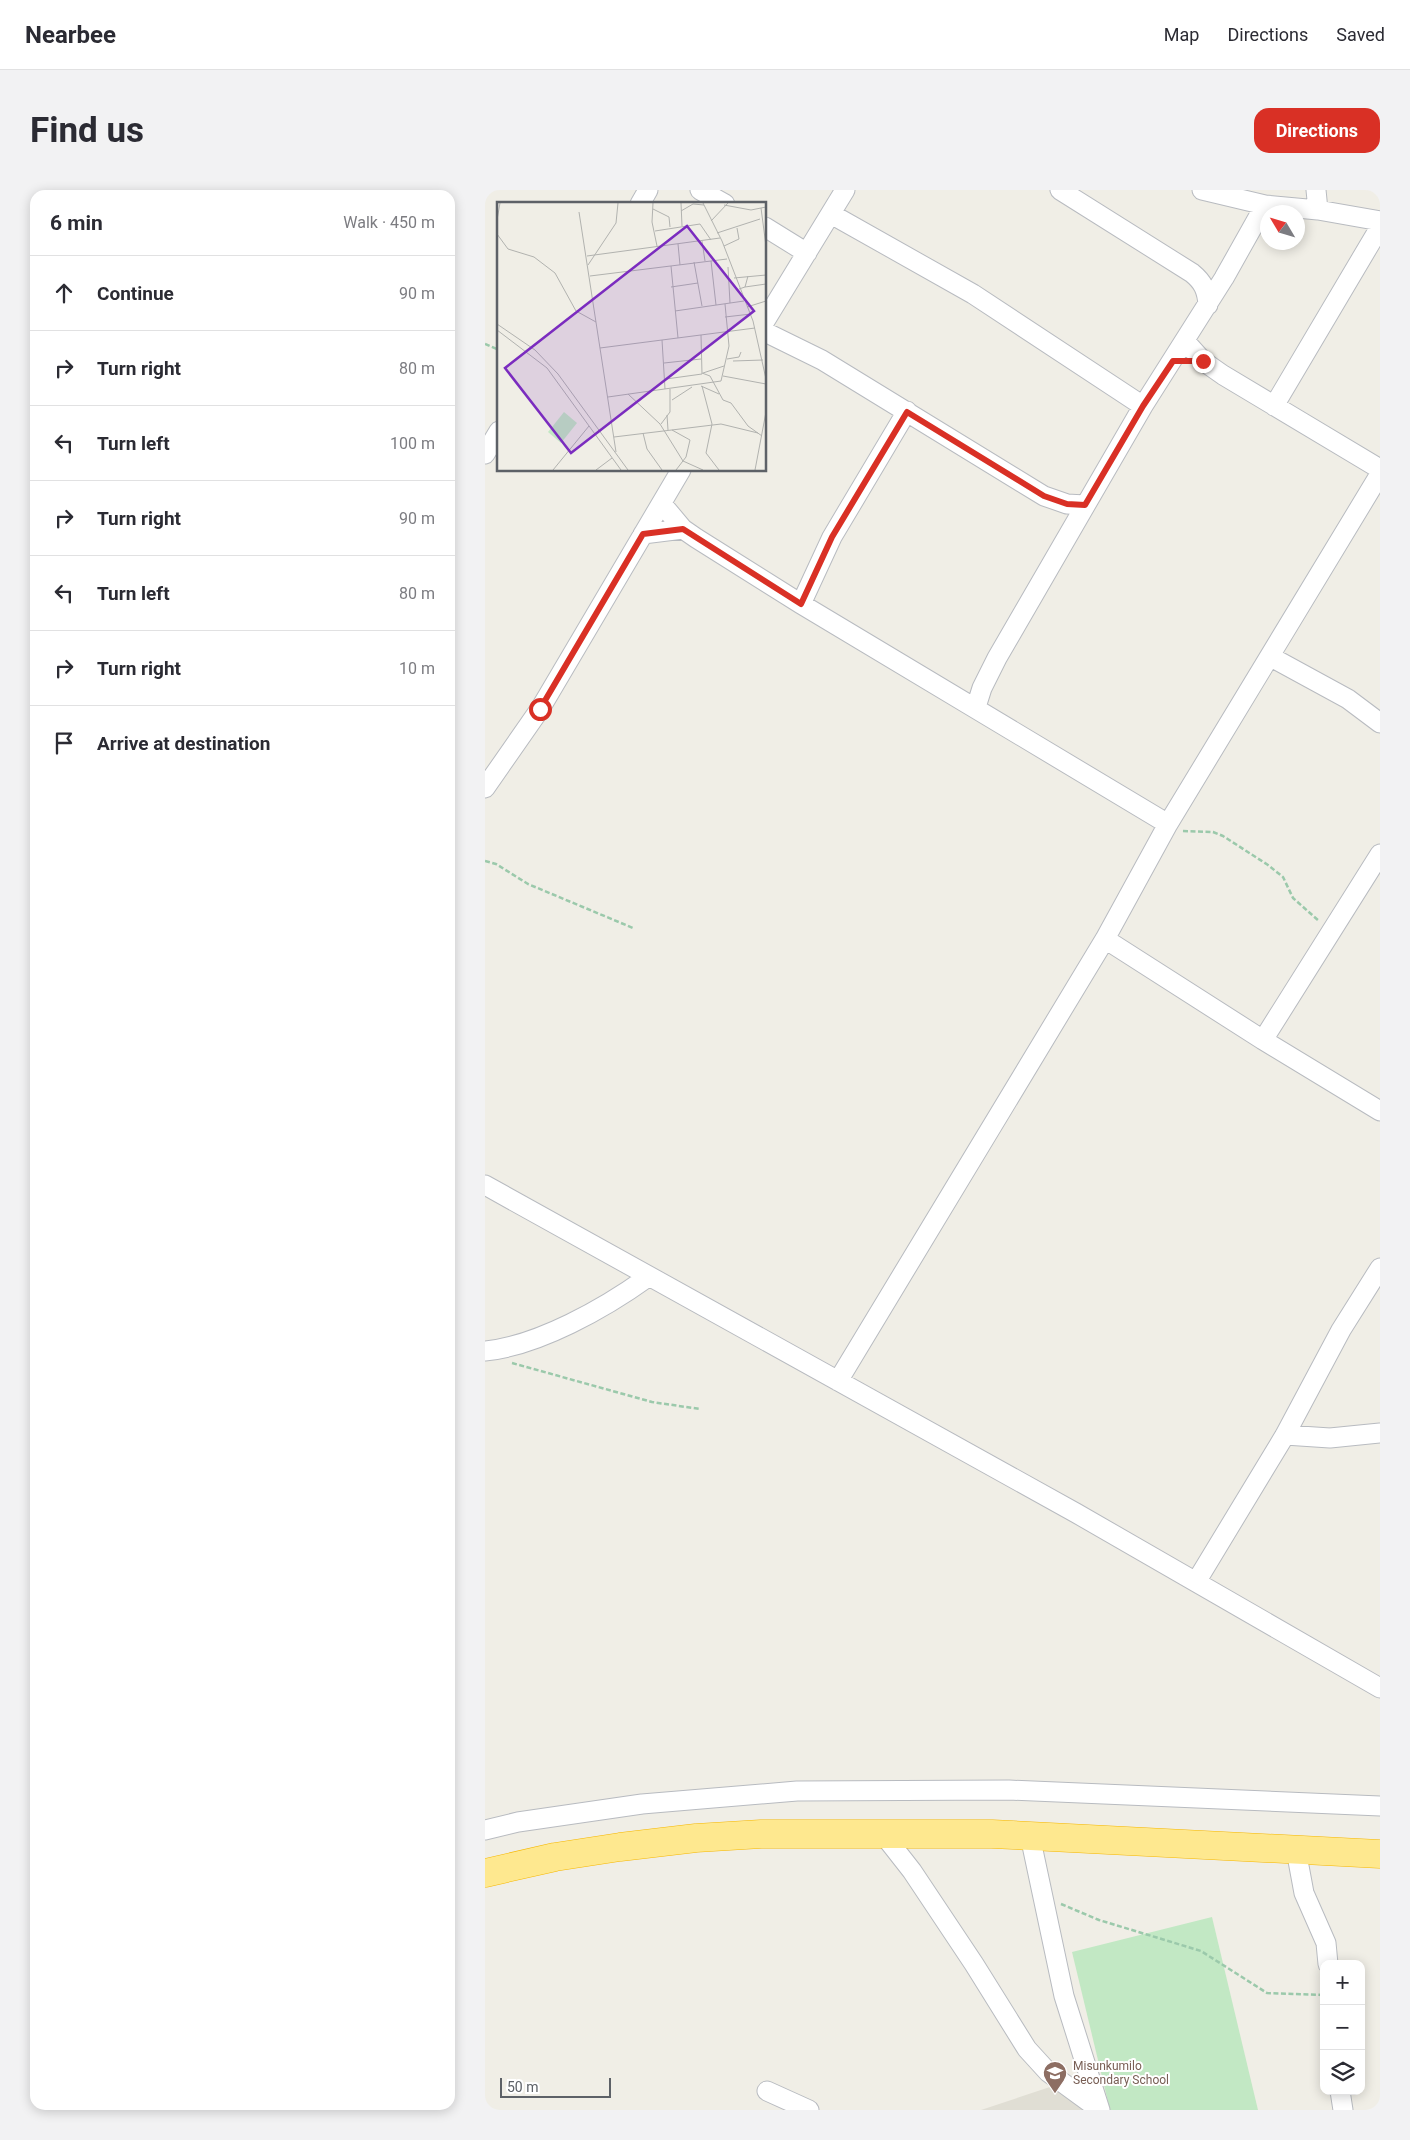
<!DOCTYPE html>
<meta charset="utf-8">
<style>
body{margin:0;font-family:Roboto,sans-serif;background:#f2f2f3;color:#2b2b33}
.controls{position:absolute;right:15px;bottom:15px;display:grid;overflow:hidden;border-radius:10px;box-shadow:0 2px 12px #0003}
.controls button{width:45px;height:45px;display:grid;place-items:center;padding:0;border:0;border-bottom:1px solid #e1e1e2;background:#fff;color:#2b2b33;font:25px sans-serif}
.compass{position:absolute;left:775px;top:15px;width:45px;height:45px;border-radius:50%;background:#fff;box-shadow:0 2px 12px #0003;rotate:308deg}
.scale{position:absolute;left:15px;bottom:12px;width:111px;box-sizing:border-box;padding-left:5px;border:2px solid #5d6167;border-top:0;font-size:14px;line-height:18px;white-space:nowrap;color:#5d6167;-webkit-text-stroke:4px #fff;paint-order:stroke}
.stop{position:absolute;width:15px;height:15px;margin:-11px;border:4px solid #d93025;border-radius:50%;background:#fff}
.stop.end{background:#d93025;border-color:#fff;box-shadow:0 1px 5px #0008}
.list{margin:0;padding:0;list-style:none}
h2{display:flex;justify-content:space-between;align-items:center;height:65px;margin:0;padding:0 20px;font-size:21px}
h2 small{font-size:16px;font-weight:400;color:#7c7c81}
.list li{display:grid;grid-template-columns:32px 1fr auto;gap:15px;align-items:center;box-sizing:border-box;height:75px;padding:0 20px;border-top:1px solid #e1e1e2}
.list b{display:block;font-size:19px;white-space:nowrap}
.list em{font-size:16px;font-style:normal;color:#7c7c81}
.icon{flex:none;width:28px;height:28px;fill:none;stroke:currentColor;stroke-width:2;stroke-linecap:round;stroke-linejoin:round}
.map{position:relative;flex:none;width:895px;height:1920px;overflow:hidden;border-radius:15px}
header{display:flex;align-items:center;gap:30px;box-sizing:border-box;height:70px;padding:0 25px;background:#fff;border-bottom:1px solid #e1e1e2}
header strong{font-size:24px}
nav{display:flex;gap:28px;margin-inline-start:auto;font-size:18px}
.intro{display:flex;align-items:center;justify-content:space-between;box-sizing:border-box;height:120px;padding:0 30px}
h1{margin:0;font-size:35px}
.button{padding:12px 22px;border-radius:15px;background:#d93025;color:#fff;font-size:18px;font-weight:700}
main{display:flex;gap:30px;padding:0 30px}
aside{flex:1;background:#fff;border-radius:15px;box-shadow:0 2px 12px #0003}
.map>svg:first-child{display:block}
.education{fill:#e0ded4}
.green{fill:#c2e8c4}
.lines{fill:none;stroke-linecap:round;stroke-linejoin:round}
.minor-casing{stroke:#b8bbc0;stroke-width:21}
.highway-casing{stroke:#f6b700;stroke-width:29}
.path{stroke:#9bc9ab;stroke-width:2.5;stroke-dasharray:5 2.5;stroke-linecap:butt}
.minor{stroke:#fff;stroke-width:19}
.highway{stroke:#fee88f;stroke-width:28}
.route{stroke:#d93025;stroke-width:6}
.labels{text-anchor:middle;stroke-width:4;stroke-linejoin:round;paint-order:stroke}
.education-label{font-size:12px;fill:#785e54;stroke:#fff;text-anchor:start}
.inset-road{fill:none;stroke:#b1b2af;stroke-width:1}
.view{fill:#7b2cbf;fill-opacity:0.15;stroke:#7b2cbf;stroke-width:2.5}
.inset-edge{fill:none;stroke:#5d6167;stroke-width:2.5}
</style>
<header>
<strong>Nearbee</strong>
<nav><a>Map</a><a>Directions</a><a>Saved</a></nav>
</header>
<div class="intro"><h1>Find us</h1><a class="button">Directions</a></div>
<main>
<aside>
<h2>6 min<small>Walk · 450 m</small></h2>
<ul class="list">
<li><svg class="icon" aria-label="ahead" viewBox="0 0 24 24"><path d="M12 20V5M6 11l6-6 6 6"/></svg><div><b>Continue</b></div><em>90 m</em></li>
<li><svg class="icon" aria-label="right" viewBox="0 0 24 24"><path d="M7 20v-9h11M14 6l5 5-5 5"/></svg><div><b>Turn right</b></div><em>80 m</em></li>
<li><svg class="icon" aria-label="left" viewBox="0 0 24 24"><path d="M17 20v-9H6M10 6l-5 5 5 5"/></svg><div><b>Turn left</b></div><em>100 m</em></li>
<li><svg class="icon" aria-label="right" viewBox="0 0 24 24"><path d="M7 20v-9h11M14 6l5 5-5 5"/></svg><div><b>Turn right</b></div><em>90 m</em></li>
<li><svg class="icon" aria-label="left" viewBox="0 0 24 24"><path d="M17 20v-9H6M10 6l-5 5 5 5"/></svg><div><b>Turn left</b></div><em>80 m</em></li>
<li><svg class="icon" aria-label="right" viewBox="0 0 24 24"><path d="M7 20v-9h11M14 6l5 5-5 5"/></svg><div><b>Turn right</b></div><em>10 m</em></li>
<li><svg class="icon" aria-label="arrive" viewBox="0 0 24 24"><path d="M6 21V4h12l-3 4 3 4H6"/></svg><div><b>Arrive at destination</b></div></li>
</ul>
</aside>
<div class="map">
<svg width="895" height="1920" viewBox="0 0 895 1920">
<rect width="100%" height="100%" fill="#f0eee6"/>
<!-- education -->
<path class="education" d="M592 1888 601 1920H496Z"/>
<!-- green -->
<path class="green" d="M727 1727 773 1920H625L587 1762Z"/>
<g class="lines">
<!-- minor casing -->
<g class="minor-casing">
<path id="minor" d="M215 0 240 14
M575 0 707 83C718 92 722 100 723 115
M717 0 780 15 833 20 895 31
M831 0 833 20
M155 14 163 0
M346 24 488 104 658 216
M280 37 322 63
M280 131 360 0
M280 142 337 170 559 306 582 314 600 315
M700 151 718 171 738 185 895 279
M789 216 895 37
M0 264 14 241
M177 314 198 339 211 348 316 414 683 634
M158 344 198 339
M316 414 347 347 422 221
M786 467 863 509 895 533
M491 517 497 498 512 468 658 216 739 88 780 15
M0 598 55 519 196 280
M620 749 778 850 895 921
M778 850 895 664
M0 995 591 1323 895 1498
M0 1161C53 1156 120 1118 163 1087
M353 1191 620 749 683 634 895 284
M800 1245 845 1248 895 1243
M711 1392 800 1245 856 1140 895 1078
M0 1640 33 1632 157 1614 312 1601 524 1600 895 1616
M398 1644 427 1681 489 1774 542 1859 563 1882 615 1920
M545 1646 579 1806 615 1920
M811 1660 819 1703 841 1753 843 1774
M282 1901 324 1920
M855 1901 858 1920"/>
</g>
<!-- highway casing -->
<g class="highway-casing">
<path id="highway" d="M0 1683 70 1667 135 1657 211 1648 276 1644H507L895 1664"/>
</g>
<!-- path -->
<path class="path" d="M0 154 14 160
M698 641 728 642 738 646 783 675 798 687 808 708 834 731
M0 671 11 674 43 694 148 738
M27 1173 167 1212 215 1219
M576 1714 614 1730 716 1761 782 1803 839 1805"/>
<!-- minor -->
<use href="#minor" class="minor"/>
<!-- highway -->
<use href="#highway" class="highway"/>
</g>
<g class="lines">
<!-- route -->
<path class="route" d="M55 519 158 344 198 339 316 414 347 347 422 222 559 306 582 314 600 315 658 216 688 171H718"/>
</g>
<!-- icons -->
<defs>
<g id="school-pin" transform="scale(1.25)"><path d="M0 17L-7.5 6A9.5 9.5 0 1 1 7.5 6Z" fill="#8d6e63" stroke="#fff"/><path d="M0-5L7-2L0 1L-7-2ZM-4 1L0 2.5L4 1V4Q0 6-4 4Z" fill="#fff"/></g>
</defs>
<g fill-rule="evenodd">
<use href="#school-pin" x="570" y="1883"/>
</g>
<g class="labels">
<!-- education labels -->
<g class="education-label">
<text x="588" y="1880">Misunkumilo<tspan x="588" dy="14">Secondary School</tspan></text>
</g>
</g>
<!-- overview -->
<g transform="translate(12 12)">
<rect width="269" height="269" fill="#f0eee6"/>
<path d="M67 210 80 221 64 241 51 230Z" fill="#c2e8c4"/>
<path class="inset-road" d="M156 1 155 20 160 44M184 1 185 24M206 1 225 39 256 119 269 177M227 3 254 8 269 5M264 6 269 44M156 7 172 15 173 25M184 9 196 2 207 3M82 10 119 250M0 18 3 1M214 19 231 1M158 29 203 22 214 38M220 31 263 17M0 32 11 47 37 55 58 71 79 109 99 120M205 39 208 59M181 42 183 63M227 44 242 37 240 26M90 54 223 36M214 59 219 103M197 60 205 104M91 63 119 21 121 1M174 64 181 136M231 65 233 101M93 74 230 57M237 76 269 73M174 85 201 81M248 85 269 82M242 87 248 85 251 74M250 105 269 99M178 109 247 99M228 115 254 112M0 122 38 148 61 172 131 268M0 128 50 166 124 268M165 138 168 187M103 146 258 126M230 157 242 155 244 150M236 159 266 158M167 161 204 157M205 171 213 174 226 198 234 201 251 224 265 234M206 171 227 164M226 174 269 182M169 177 205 172 204 133M204 184 222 192M205 184 215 222M131 192 163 222 186 259 206 268M111 195 224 179 232 144 228 102M175 198 195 185M170 213 171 228M164 222 173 210V187M215 222 209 251 222 268M175 228 193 238 189 255 179 268M146 231 150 247 165 268M117 235 224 222 261 231M56 268 92 224M99 268 115 256M258 268 269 210"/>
<path class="view" d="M190 24 257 109 74 251 8 166Z"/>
<rect width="269" height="269" class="inset-edge"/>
</g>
</svg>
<div class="controls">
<button>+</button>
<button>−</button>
<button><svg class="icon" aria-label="layers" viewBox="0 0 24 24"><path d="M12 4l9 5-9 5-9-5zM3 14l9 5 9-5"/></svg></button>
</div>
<svg class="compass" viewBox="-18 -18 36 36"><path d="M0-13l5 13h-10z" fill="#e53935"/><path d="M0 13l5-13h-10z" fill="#7c7c81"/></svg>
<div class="scale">50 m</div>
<div class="stop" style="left:55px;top:519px"></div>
<div class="stop end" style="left:718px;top:171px"></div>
</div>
</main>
